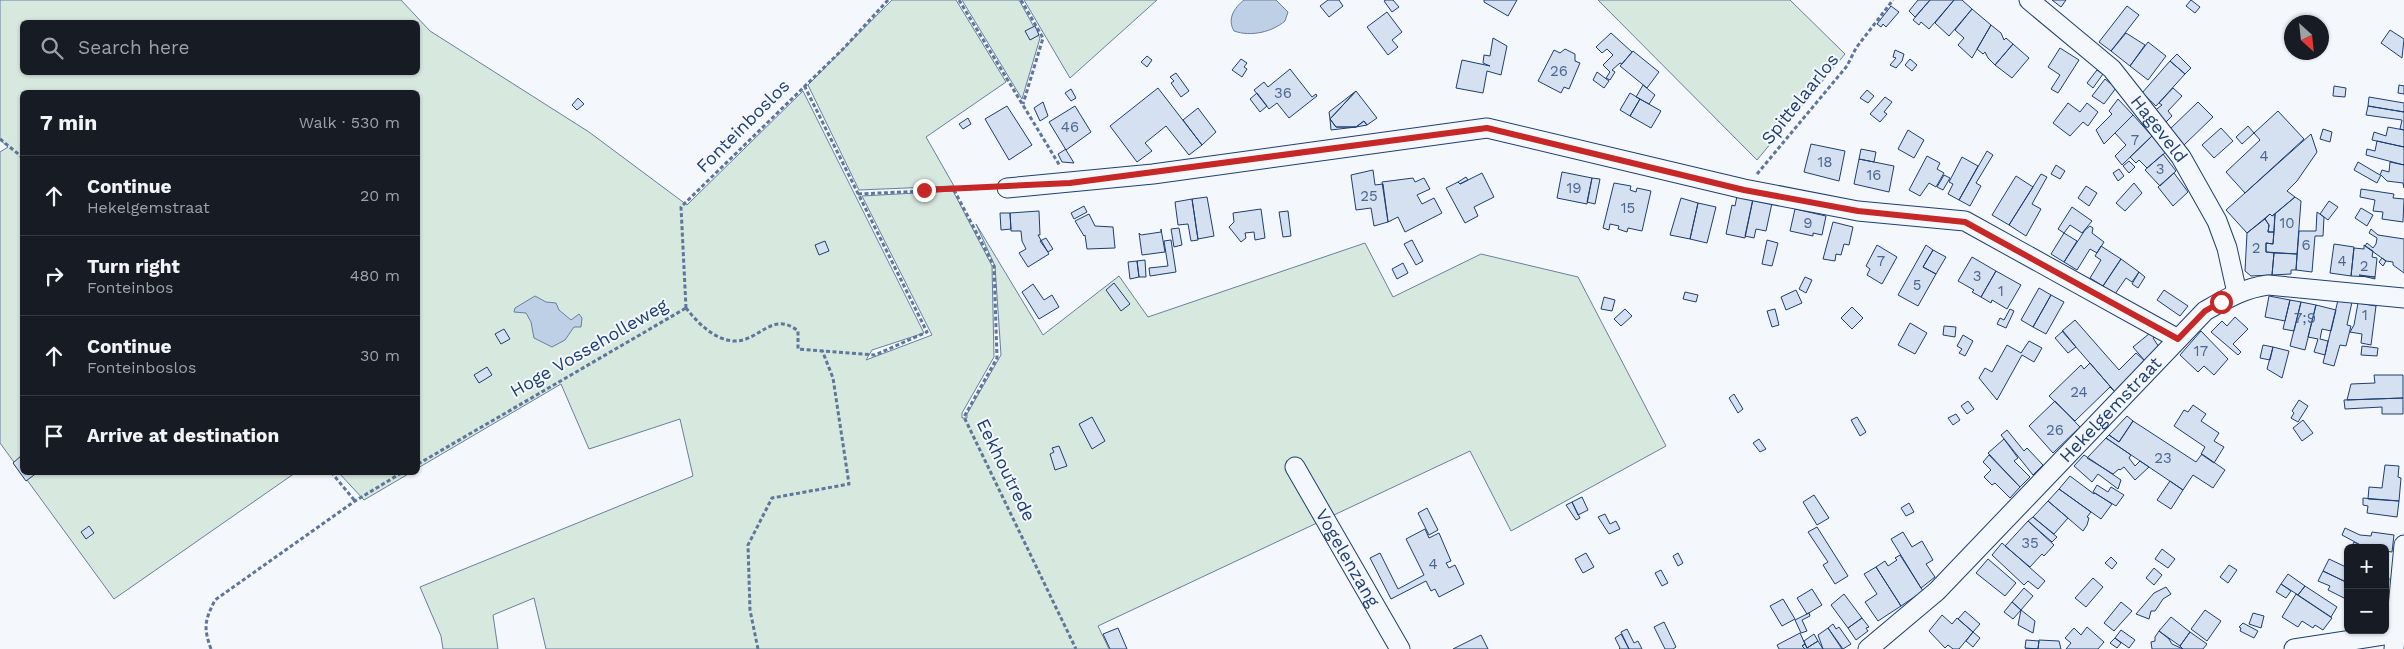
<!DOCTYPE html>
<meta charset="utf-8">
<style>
body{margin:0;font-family:"Work Sans",sans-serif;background:#242831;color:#f1f3f6}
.controls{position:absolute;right:15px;bottom:15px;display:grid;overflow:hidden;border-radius:8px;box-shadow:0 1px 4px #0004}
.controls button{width:45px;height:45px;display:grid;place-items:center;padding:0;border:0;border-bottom:1px solid #363941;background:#171b24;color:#f1f3f6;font:25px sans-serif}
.compass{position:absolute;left:2284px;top:15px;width:45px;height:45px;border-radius:50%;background:#171b24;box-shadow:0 1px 4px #0004;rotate:153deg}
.stop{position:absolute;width:15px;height:15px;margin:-11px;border:4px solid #c62828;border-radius:50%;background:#fff}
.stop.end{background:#c62828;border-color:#fff;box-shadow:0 1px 5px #0008}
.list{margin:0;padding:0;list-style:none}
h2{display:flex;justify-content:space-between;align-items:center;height:65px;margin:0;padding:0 20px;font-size:21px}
h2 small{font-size:16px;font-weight:400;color:#9ea1a6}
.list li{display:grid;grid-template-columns:32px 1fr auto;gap:15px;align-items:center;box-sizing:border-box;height:80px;padding:0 20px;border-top:1px solid #363941}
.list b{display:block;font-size:19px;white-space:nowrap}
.list p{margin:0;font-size:16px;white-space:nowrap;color:#9ea1a6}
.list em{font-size:16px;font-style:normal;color:#9ea1a6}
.icon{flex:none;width:28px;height:28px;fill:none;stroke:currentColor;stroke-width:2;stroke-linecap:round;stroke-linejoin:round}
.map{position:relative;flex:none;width:2404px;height:649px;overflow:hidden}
.search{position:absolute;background:#171b24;box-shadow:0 1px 4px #0004;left:20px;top:20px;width:400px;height:55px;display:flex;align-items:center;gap:12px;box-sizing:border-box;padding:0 18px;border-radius:8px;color:#9ea1a6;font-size:19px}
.panel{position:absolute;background:#171b24;box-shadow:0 1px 4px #0004;left:20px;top:90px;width:400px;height:385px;border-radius:8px}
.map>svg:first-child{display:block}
.green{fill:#d7e8df;stroke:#687fa3;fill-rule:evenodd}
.water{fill:#bed0e5;stroke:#687fa3}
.building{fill:#d5e0f0;stroke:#1d3f73}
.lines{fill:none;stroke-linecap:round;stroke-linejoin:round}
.minor-casing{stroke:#1d3f73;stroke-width:21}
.path{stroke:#5e769c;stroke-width:3;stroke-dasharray:4 2.5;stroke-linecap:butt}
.minor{stroke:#f4f7fb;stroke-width:19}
.route{stroke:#c62828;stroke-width:6}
.labels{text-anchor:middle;stroke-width:4;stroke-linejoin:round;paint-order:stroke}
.number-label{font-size:15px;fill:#4b6792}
.street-label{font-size:18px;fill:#1d3f73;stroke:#f4f7fb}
</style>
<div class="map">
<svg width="2404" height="649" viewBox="0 0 2404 649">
<rect width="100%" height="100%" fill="#f4f7fb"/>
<!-- green -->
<path class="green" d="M0 0H401L430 31 589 132 687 205 803 91 924 333 872 350 866 360 932 335 862 196 953 191 992 266 994 357 962 413V418H967V414L1001 355 995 266 976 224 1043 335 1119 276 1148 317 1365 243 1393 297 1481 254 1578 277 1666 446 1511 531 1470 451 1098 626 1109 649H546L534 598 493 615 498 649H443L441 636 420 587 693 476 680 419 589 449 561 384 418 468V92H22V472L295 473 114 599 0 443V152L8 147 0 140ZM22 22H418V72H22Z
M892 0H956L1006 82 926 137 954 186 859 190 808 85Z
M962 0H1019L1040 38 1022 99Z
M1024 0H1157L1070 78Z
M1598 0H1790L1845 54 1757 160Z
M339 473H410L364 500Z"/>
<!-- water -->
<path class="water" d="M1244 0H1276L1288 12 1285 21C1272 32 1251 37 1234 31 1227 19 1234 8 1244 0Z
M535 296 546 302 556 303 559 310 571 320 579 314 582 318 581 327H574L565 340 552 347 534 338 531 322 526 313 514 312 515 308Z"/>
<!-- building -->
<path class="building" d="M1328 0H1339L1343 6 1329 17 1320 6Z
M1386 0H1393L1399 7 1392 12 1384 1Z
M1484 0H1517L1508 16 1484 2Z
M1918 0H1930L1915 17 1909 11Z
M1930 0H1954L1929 29 1921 22 1919 25 1913 20Z
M1954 0H1962L1972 9 1949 36 1935 23Z
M2052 0H2066L2061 7Z
M2191 0 2200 7 2195 13 2186 6Z
M1891 6 1899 12 1886 27 1883 24 1881 27 1877 24Z
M2127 6 2139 15 2111 51 2099 42Z
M1972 9 1991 25 1972 58 1958 45 1964 38 1955 30Z
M1387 12 1402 32 1392 40 1398 47 1388 55 1367 27Z
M1991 25 2001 33 2004 40 2006 38 2013 44 1995 65 1988 58 1985 52 1983 54 1977 49Z
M1035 26 1039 35 1030 40 1025 31Z
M2390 30 2404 39 2402 58 2381 43Z
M1611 33 1632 52 1622 64 1620 63 1612 70 1615 72 1610 80 1606 78 1610 72 1603 65 1613 55 1607 49 1602 53 1596 47Z
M2126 33 2145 45 2130 66 2111 51Z
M1493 38 1507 46 1501 75 1487 71 1483 93 1456 88 1462 60 1490 66 1483 63 1484 55 1490 56Z
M2148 42 2166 56 2148 80 2130 66Z
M2013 44 2029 58 2012 78 1995 65Z
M2060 48 2079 60 2058 93 2051 89 2060 75 2048 67Z
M1565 49 1575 54V61L1580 63 1569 89 1564 87 1561 93 1538 81 1554 50 1560 53Z
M1895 50 1904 54 1902 61 1896 68 1890 65 1896 58 1893 57Z
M1633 51 1659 72 1647 88 1620 66Z
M2177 54 2191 68 2185 74 2170 61Z
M1147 56 1152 60 1147 67 1141 62Z
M1241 59 1247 63 1244 67 1247 69 1242 77 1232 70Z
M1910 59 1917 65 1912 71 1905 65Z
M2170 61 2185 74 2156 106 2142 93Z
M1290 69 1312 97 1316 94 1317 96 1289 118 1277 103 1269 109 1254 90 1264 82 1268 87Z
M2097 70 2103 74 2093 88 2087 83Z
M1597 72 1609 81 1604 88 1593 80Z
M1176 73 1189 91 1181 97 1171 83 1174 81 1170 77Z
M2105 79 2116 88 2104 104 2092 96Z
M1643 85 1655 95 1649 104 1636 97Z
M2399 85 2404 86V94L2398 93Z
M2334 86 2346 88 2345 97 2333 96Z
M1158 88 1202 145 1189 155 1166 126 1145 143 1152 151 1137 162 1110 126Z
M2173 88 2182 96 2168 111 2172 116 2164 124 2153 112 2162 105 2159 103Z
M1071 89 1076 98 1071 101 1065 93Z
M1867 90 1874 96 1868 103 1860 98Z
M1356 91 1377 118 1367 125 1364 121 1356 127H1336L1330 119Z
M1356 91 1330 119 1329 112Z
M1257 93 1267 106 1260 112 1250 99Z
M1630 93 1640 99 1630 116 1620 110Z
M1885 97 1892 102 1884 112 1887 114 1880 122 1870 114Z
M2369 97 2404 103V112L2368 106Z
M578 98 584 104 577 110 572 105Z
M1640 99 1661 111 1651 128 1630 116Z
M2118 99 2133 115 2104 144 2096 130 2112 114 2109 111Z
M1043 102 1048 116 1040 121 1034 108Z
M2198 102 2213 117 2184 145 2169 130Z
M2068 103 2080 112 2087 103 2098 112 2088 126 2083 122 2070 136 2053 123Z
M1007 106 1032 145 1009 160 985 119Z
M1075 106 1091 132 1066 150 1049 122Z
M2368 106 2404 112V130L2400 129 2402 120 2366 115Z
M1198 108 1216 132 1202 145 1183 120Z
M2278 111 2304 139 2245 193 2226 172 2260 140 2254 133Z
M2133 115 2152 136 2122 165 2115 156 2126 145 2115 133Z
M968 118 971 124 963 129 959 124Z
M1330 119 1336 127H1356L1331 130Z
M1364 121 1367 125 1356 127Z
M2248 126 2254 133 2242 144 2236 137Z
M2388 127 2404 130V147L2372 140 2374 132 2386 136Z
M2221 128 2233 141 2214 158 2202 145Z
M2323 129 2332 132 2330 142 2320 139Z
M1908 130 1924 140 1914 158 1898 149Z
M2311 134 2317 152 2297 181 2287 191 2295 197 2272 216 2270 214 2247 233 2226 210Z
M2152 136 2166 152 2147 168 2139 160 2136 163 2130 157Z
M2377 141 2404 147V165L2366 155 2367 149 2375 151Z
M1811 144 1845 151 1839 181 1804 172Z
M1066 149V150L1074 163 1062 162 1058 154Z
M1861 149 1876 152 1874 162 1859 159Z
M1987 151 1993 155 1976 183 1981 186 1970 206 1959 200Z
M2163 154 2176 171 2160 186 2145 170Z
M1927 156 1940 163 1937 169 1944 173 1936 187 1929 183 1920 196 1909 190Z
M1962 157 1978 166 1959 200 1948 194 1953 184 1949 182Z
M1859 159 1894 166 1889 192 1854 184Z
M2129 161 2135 167 2129 173 2123 166Z
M2358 162 2380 175 2382 170 2389 172 2390 162 2404 165V188L2403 183 2387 181 2381 175 2377 183 2354 170Z
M2056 165 2065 171 2060 179 2051 174Z
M2119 169 2124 176 2118 181 2113 173Z
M1373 170 1375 185 1383 184 1388 222 1374 226 1371 208 1356 210 1351 175Z
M1562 172 1592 178 1587 204 1557 198Z
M1482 173 1494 197 1474 207 1478 216 1465 223 1446 188 1458 182 1460 184Z
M2174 173 2188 192 2173 206 2158 187Z
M2041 174 2047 177 2032 204 2041 209 2026 236 2009 225Z
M1944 175 1950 178 1943 190 1937 187Z
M2016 176 2033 187 2009 225 1992 215Z
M1466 177 1468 180 1460 184 1458 182Z
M1413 178 1415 182 1424 178 1430 189 1417 195 1422 204 1434 198 1442 213 1405 232 1398 217 1388 222 1382 182Z
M1592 178 1600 179 1595 204 1587 202Z
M1614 183 1631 186 1630 190 1636 192 1637 188 1651 191 1642 231 1628 228 1627 232 1618 229 1619 226 1610 224 1609 230 1603 228Z
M2134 183 2142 193 2125 211 2116 203Z
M2086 186 2097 193 2089 206 2078 198Z
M2361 189 2394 194 2393 198 2404 199 2403 222 2382 219 2383 212 2373 211 2375 200 2360 197Z
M1737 196 1753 199 1745 238 1726 234 1732 205 1735 206Z
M1207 197 1214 236 1198 239 1192 199Z
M2295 197 2301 201 2297 254 2266 252V243L2273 244 2275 214Z
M1681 198 1698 203 1690 239 1670 235Z
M1192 199 1198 240 1191 241 1188 224 1178 225 1175 202Z
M1753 199 1772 203 1766 231 1756 229 1754 238 1745 236Z
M2329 201 2338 207 2328 220 2320 214Z
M1698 203 1716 207 1707 243 1690 239Z
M1084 206 1087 212 1074 219 1071 213Z
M2072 207 2092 221 2082 233 2070 225 2064 233 2058 229Z
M2361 208 2373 215 2367 226 2355 218Z
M1261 209 1265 238 1255 240 1254 232 1245 233 1246 238 1241 242 1229 227 1234 222 1233 213Z
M1795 209 1826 216 1822 235 1813 233V236L1790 231Z
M1039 211 1040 235H1038L1049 254 1028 267 1019 253 1026 249 1022 241 1021 231H1011L1010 213Z
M1288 211 1291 236 1283 237 1279 212Z
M2317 212 2324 217 2323 236H2315L2312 272 2296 270 2299 231H2316Z
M1000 213H1010L1011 229 1001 230Z
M1089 214 1095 226 1113 227 1115 248 1087 249 1085 235 1084 236 1075 221Z
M2270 214 2272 216 2275 214 2274 232H2268L2269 225 2265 219Z
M2265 219 2269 225 2268 232H2274L2273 244 2266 243V252L2274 253 2272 275 2251 276 2245 271 2247 233Z
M1833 222 1853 227 1849 245 1844 244 1841 255 1836 254 1835 261 1823 259Z
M2090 226 2093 228 2092 233 2104 242 2097 253 2090 249 2077 270 2064 262 2085 230Z
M1179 228 1182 245 1174 247 1171 229Z
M1161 229 1165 252 1142 255 1139 233 1141 235 1161 232Z
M2371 229 2378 235 2404 239V273L2393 265V262L2386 261 2365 246 2367 243 2373 248 2376 244 2377 238 2369 233Z
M2064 233 2077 241 2064 262 2051 254Z
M1046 238 1053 249 1048 252 1040 241Z
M1171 240 1176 272 1150 276 1149 268 1168 266 1164 241Z
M1412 240 1423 261 1416 265 1404 244Z
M1767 240 1778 243 1772 266 1762 264Z
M825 241 829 251 819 255 815 245Z
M2334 244 2354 247 2351 276 2330 273Z
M1877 245 1897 257 1882 284 1867 275 1870 269 1866 266Z
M1926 245 1933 250 1923 267 1936 274 1918 306 1898 295Z
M2364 245 2373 251 2372 257 2377 258 2375 277 2351 276 2354 248 2364 249Z
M2101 246 2121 259 2103 286 2090 278 2101 260 2095 256Z
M1933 250 1946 257 1936 274 1923 267Z
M2274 253 2297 254 2296 270H2291V274L2272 275Z
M1972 257 1996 271 1981 297 1972 292 1974 290 1958 281Z
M2382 258 2386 261 2383 266 2379 262Z
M2121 259 2139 272 2132 282 2126 278 2115 294 2103 286Z
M1145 260 1146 277H1139L1137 261Z
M1137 261 1139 277 1130 279 1128 262Z
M1403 263 1408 273 1397 279 1392 269Z
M1996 271 2021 285 2007 309 1992 300 1991 303 1981 297Z
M2139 272 2145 277 2138 288 2132 284Z
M2359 275 2375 277V279Z
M1805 277 1812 280 1806 293 1799 289Z
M1114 283 1130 304 1121 311 1106 290Z
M1033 284 1044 300 1052 295 1059 307 1039 319 1022 292Z
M2039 288 2051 295 2033 327 2021 320Z
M1796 290 1802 303 1786 310 1781 297Z
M2164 290 2188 306 2180 316 2157 300Z
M1685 292 1698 295 1696 302 1683 299Z
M2051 295 2064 302 2046 334 2033 327Z
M2269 296 2290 300 2285 321 2265 317Z
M1604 297 1615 300 1612 311 1601 309Z
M2290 300 2301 302 2294 331 2283 329Z
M2338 300 2352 302 2347 325 2351 326 2346 346 2340 345 2334 366 2323 363Z
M2301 302 2316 305 2305 350 2290 346Z
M2358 303 2376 306 2371 345 2361 343 2362 334 2350 332 2354 325Z
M2316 305 2336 310 2331 331 2322 329 2320 339 2328 341 2325 355 2314 352 2318 339 2308 337Z
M1852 307 1863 318 1852 329 1841 318Z
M1625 309 1632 316 1621 326 1614 319Z
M1775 309 1779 325 1772 327 1767 311Z
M2010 309 2014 311 2006 328 1997 324 2000 318 2004 320Z
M2235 317 2248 329 2233 344 2241 352 2238 355 2211 332 2222 321 2227 326Z
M2075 320 2119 370 2136 353 2145 361 2115 392 2062 331Z
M1910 323 1927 333 1915 354 1898 345Z
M1944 326 1956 327 1955 337 1943 335Z
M504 329 510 339 501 344 495 334Z
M2063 331 2076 347 2068 353 2055 338Z
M2201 331 2228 359 2214 375 2204 366 2198 372 2180 355Z
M2150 333 2156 336 2153 338 2159 347 2145 361 2133 347Z
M1963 335 1973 341 1965 356 1959 353 1962 349 1957 346Z
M2029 341 2042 348 2034 362 2022 355 1997 400 1979 378 1985 368 1992 372 2007 345 2021 353Z
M2263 345 2273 347 2270 360 2260 358Z
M2362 346 2378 348 2377 356 2361 355Z
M2273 347 2289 351 2282 378 2267 369Z
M2090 363 2115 392 2110 387 2075 421 2049 396 2081 365 2084 369Z
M487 367 492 375 479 383 474 375Z
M2374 375H2403V398L2347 400 2351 384 2375 383Z
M1734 394 1743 409 1738 413 1729 398Z
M2403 398V414H2382V407L2345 409 2344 400Z
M2299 400 2308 406 2298 422 2291 418 2294 413 2292 411Z
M1968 401 1974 409 1967 414 1961 406Z
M2055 401 2080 427 2053 453 2029 426Z
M2193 405 2206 414 2201 421 2219 433 2214 441 2224 447 2214 463 2201 454 2205 447 2174 426 2184 410 2188 412Z
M1956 414 1960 420 1953 425 1948 418Z
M2127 416 2133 421 2119 442 2109 435Z
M1092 417 1105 441 1092 449 1079 424Z
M1857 417 1866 432 1860 436 1851 420Z
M2303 420 2313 433 2302 441 2293 428Z
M2133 421 2196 462 2202 454 2225 470 2213 488 2193 475 2183 490 2106 438 2109 435 2119 442Z
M2007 430 2024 451 2027 448 2043 465 2033 475 2001 435Z
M2106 438 2131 455 2129 458 2135 466 2140 461 2149 467 2135 480 2124 467 2120 470 2119 469 2113 474 2087 458Z
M1759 439 1766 449 1760 452 1753 443Z
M2004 439 2018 458 2014 461 2030 477 2020 487 1988 453Z
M1059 446 1067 466 1055 470 1050 454 1054 452 1052 448Z
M22 455V472H38L26 481 13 463Z
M1989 455 2020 487 2010 498 1995 483 1992 485 1984 477 1991 470 1983 462Z
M2084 455 2121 480 2118 489 2098 474 2092 482 2074 466Z
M2385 465 2399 466 2398 477 2401 478 2399 501 2368 499 2369 487 2382 488Z
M2070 476 2094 494 2095 493 2112 504 2101 519 2059 489Z
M2170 481 2183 490 2171 509 2157 500Z
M2097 485 2108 492 2111 487 2124 495 2116 506 2093 492Z
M2059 489 2091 512 2087 517 2089 518 2087 525 2083 531 2048 501Z
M1814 495 1829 518 1817 525 1803 502Z
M1582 497 1588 510 1578 515 1572 502Z
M2363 498 2399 501 2397 517 2367 513 2368 506 2363 505Z
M2048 501 2068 518 2054 534 2033 517Z
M1572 502 1580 518 1576 520 1566 505Z
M1909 503 1914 512 1906 516 1901 508Z
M1427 508 1438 530 1429 535 1418 513Z
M1605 514 1610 524 1616 521 1620 529 1609 534 1598 517Z
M2033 517 2057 537 2052 542 2028 521Z
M2028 521 2054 545 2044 556 2042 554 2030 567 2005 546Z
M89 526 94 533 86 539 81 532Z
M1817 527 1848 576 1835 584 1823 565 1828 562 1808 532Z
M2345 528 2360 535 2371 536 2372 532 2394 535 2392 552 2385 551V548H2366L2342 535Z
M1425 529 1429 538 1439 533 1451 561 1446 563 1449 568 1455 565 1464 584 1439 597 1435 589 1431 591 1426 581 1391 599 1370 558 1380 553 1398 589 1424 575 1406 539Z
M1903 532 1912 547 1922 541 1933 560 1926 564 1935 577 1921 588 1891 539Z
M2354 542 2366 548H2351Z
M2002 543 2045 581 2038 589 2028 581 2024 585 1992 555Z
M2162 549 2175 559 2168 568 2155 559Z
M1586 553 1594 567 1583 573 1575 559Z
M1678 553 1683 563 1678 566 1673 556Z
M1900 555 1923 591 1901 606 1876 567 1885 561 1888 566 1897 560 1895 558Z
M2111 557 2117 563 2112 569 2105 563Z
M1988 559 2016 583 2005 596 1976 573Z
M2329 559 2348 568V583L2323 571Z
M2229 565 2237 570 2228 583 2220 577Z
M1876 567 1901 606 1878 621 1865 602 1877 594 1864 574Z
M2154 568 2162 575 2154 585 2146 578Z
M1661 570 1668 583 1662 586 1655 573Z
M2323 571 2348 583V600L2328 590 2330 586 2318 581Z
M2288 574 2305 586 2298 595 2281 584Z
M2385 577 2389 578 2388 593H2385Z
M2093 578 2103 587 2086 607 2075 598Z
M2281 584 2291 591 2286 598 2276 592Z
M2305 586 2337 607 2331 617 2298 595Z
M2166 587 2171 594 2163 599 2155 611H2151L2149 619 2136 614 2154 593Z
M2024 588 2033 596 2021 610 2012 602Z
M1812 589 1822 605 1807 614 1797 598Z
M2385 593H2388L2386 609H2385Z
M1844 594 1862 618 1848 628 1831 605Z
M2296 594 2332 618 2323 630 2315 625 2313 628 2302 621 2298 627 2282 617Z
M1783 599 1795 619 1782 626 1770 606Z
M2012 602 2021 610 2013 619 2004 612Z
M2121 602 2132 611 2114 631 2104 623Z
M2021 610 2035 621 2033 633 2018 625Z
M2205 610 2221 621 2207 641 2191 629Z
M1965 611 1980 624 1973 632 1958 619Z
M1809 613 1810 616 1802 620 1807 631 1801 633 1795 620Z
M2253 613 2264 616 2261 628 2249 624Z
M1942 615 1952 624 1957 618 1973 632 1959 649H1953L1948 645 1945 648 1929 631Z
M2171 617 2190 632 2180 646 2159 631Z
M1862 618 1869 627 1866 628 1868 631 1856 640 1848 628Z
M1664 622 1676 647 1673 649H1665L1654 627Z
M2243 623 2258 631 2254 638 2240 631 2241 628 2239 627Z
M1833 624 1836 629 1839 627 1851 644 1843 649 1828 628Z
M2087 627 2104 642 2098 649H2066L2071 643 2065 638 2074 628 2081 635Z
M1118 628 1127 649H1110L1103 634Z
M1828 628 1842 649H1823L1818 635Z
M1627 629 1634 643 1638 641 1642 649H1629L1621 632Z
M2121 630 2135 640 2129 648 2115 638Z
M2159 631 2169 639 2172 644 2183 649H2152L2151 642 2155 641V637Z
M1973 632 1980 638 1973 647 1966 641Z
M2190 632 2207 644 2203 649H2183L2180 646Z
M1800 633 1805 644 1802 646 1805 649H1779L1777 645Z
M1621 634 1629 649H1619L1620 648 1615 638Z
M1814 634 1818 641 1807 648 1804 641Z
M1481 635 1488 649H1453Z
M2115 638 2121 643 2117 648 2110 643Z
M2026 640 2039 641 2038 649 2025 648Z
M2039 640 2059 641 2061 649H2025H2038Z
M1818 641 1823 649H1805L1802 646 1805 644 1807 648Z"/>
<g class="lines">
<!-- minor casing -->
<g class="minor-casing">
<g id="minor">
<path id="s1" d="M2029 0 2112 69 2181 157 2217 221 2227 248 2237 293"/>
<path d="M1007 188 1153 174 1487 128 1744 189 1858 211 1965 221 2178 339"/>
<path id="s2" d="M1295 467 1400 649"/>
<path id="s3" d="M1868 649 1937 591 2205 311C2226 299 2244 288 2268 285L2404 298"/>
<path d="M2294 649 2404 632"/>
<path d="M2394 649 2404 545"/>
</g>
</g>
<!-- path -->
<path class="path" d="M959 0 1060 166
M1021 0 1043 38 1023 104
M0 139 22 157
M1757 174 1847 66 1856 48 1893 0
M954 190 994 266 997 358 964 417 1076 649
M858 194 990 188
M686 308C697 322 714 340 734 341 759 342 772 310 798 331V349L875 355 927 332 804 85
M686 308 681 207 844 48 888 0
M418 464 686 308
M331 472 355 501
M211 649C203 627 205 620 215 600L355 501 403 472
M758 649 750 610 748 545 772 498 849 484 833 378 822 350"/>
<!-- minor -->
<use href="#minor" class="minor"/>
</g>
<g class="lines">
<!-- route -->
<path class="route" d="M924 190 1070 183 1487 128 1744 190 1858 211 1965 222 2178 339 2205 311 2221 302"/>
</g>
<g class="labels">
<!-- number labels -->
<g class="number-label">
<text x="1559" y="76">26</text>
<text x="1283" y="98">36</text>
<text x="1070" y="132">46</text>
<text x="2135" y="145">7</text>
<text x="2264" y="161">4</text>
<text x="1825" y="167">18</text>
<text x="2160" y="174">3</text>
<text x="1874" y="180">16</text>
<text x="1574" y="193">19</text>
<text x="1369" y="201">25</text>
<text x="1628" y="213">15</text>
<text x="1808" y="228">9</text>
<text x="2287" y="228">10</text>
<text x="2306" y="250">6</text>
<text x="2256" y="253">2</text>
<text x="1881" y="266">7</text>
<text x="2342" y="266">4</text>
<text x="2364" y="271">2</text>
<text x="1977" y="281">3</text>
<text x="1917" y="290">5</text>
<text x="2001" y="296">1</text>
<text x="2365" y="320">1</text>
<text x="2305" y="323">7;9</text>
<text x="2201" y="356">17</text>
<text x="2079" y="397">24</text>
<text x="2055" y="435">26</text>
<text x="2163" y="463">23</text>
<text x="2030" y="548">35</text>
<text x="1433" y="569">4</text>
</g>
<!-- street labels -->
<g class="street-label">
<text transform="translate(1800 99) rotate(-51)" y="6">Spittelaarlos</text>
<text transform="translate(743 126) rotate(-45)" y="6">Fonteinboslos</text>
<text dy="6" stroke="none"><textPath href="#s1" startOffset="184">Hageveld</textPath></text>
<text transform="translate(589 348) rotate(-30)" y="6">Hoge Vosseholleweg</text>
<text dy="6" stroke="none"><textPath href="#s3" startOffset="341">Hekelgemstraat</textPath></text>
<text transform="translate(1006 470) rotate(64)" y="6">Eekhoutrede</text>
<text dy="6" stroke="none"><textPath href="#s2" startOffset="105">Vogelenzang</textPath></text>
</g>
</g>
</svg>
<div class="controls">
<button>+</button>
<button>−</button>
</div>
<svg class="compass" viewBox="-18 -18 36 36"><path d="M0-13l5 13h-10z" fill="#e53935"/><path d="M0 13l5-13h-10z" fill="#9ea1a6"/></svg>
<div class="stop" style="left:2221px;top:302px"></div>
<div class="stop end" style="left:924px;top:190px"></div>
<div class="search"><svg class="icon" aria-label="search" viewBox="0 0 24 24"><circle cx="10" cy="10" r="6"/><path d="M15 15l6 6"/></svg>Search here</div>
<section class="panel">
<h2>7 min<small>Walk · 530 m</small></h2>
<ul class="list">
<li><svg class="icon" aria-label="ahead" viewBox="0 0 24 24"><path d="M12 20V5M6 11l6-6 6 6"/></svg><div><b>Continue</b><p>Hekelgemstraat</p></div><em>20 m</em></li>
<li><svg class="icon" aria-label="right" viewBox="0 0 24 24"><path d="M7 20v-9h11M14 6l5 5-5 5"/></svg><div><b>Turn right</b><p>Fonteinbos</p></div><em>480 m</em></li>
<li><svg class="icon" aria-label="ahead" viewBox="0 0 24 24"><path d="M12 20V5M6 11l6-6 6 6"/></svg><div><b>Continue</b><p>Fonteinboslos</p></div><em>30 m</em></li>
<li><svg class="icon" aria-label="arrive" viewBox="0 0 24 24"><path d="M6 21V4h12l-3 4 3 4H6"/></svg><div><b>Arrive at destination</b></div></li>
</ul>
</section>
</div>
